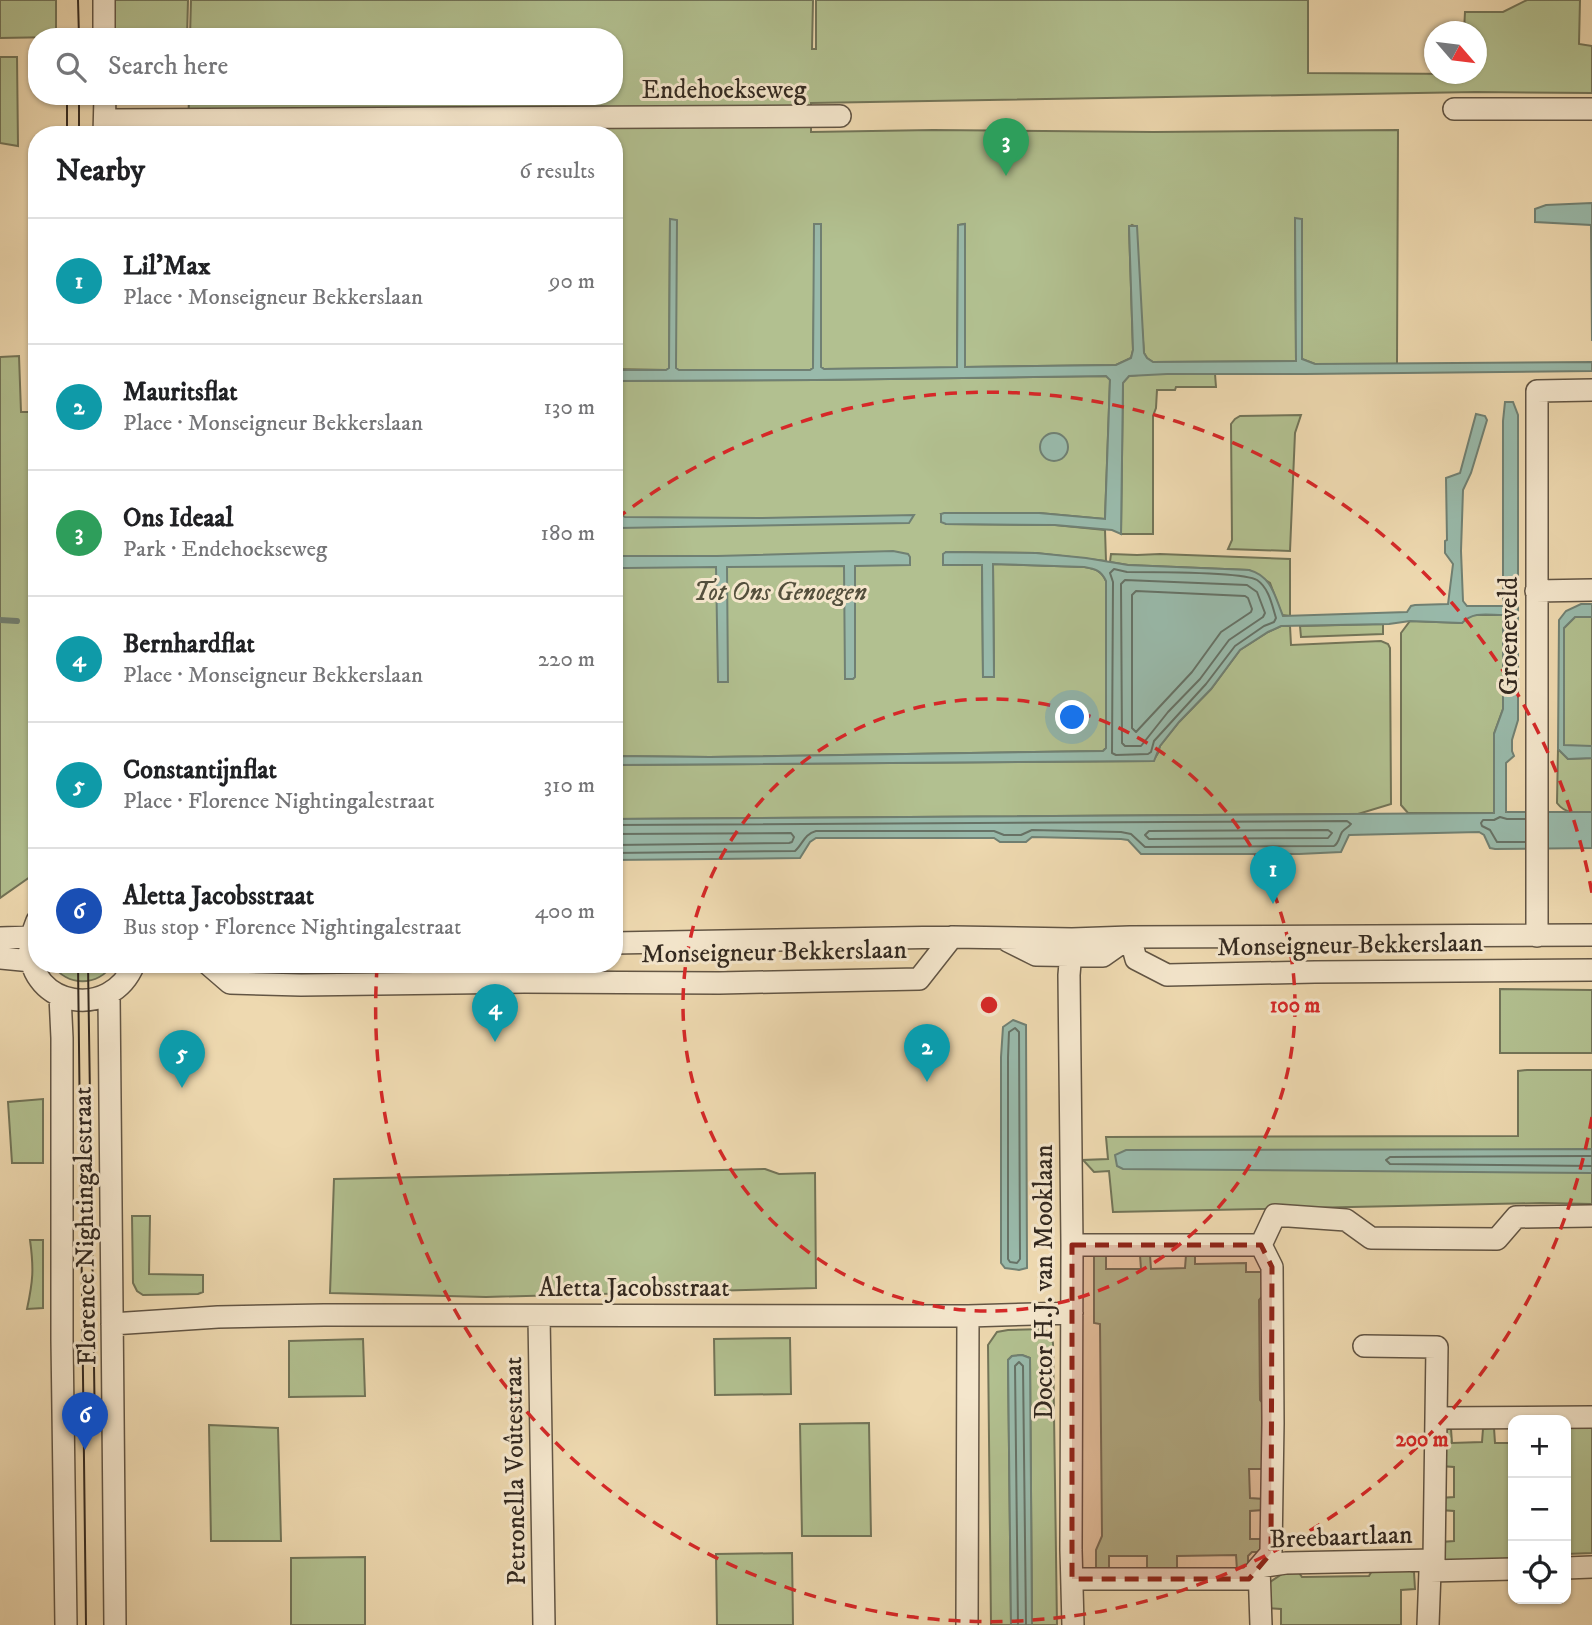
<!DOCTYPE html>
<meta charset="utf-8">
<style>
body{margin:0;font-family:"IM FELL DW Pica",serif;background:#f6f6f6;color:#202124}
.controls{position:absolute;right:21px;bottom:21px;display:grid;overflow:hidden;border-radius:14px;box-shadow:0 2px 5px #0004}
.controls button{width:63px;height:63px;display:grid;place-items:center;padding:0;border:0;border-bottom:2px solid #e0e0e0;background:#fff;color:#202124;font:35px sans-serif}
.compass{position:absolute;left:1424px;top:21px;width:63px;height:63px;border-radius:50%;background:#fff;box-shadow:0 2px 5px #0004;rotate:118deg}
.you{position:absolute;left:1073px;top:718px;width:24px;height:24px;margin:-18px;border:5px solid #fff;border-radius:50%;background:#1a73e8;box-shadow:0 0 0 10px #1a73e833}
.badge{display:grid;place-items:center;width:46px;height:46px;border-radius:50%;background:#8f2418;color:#fff;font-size:23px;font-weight:700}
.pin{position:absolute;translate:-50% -58px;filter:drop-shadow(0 2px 4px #0008)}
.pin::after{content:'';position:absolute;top:37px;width:24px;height:21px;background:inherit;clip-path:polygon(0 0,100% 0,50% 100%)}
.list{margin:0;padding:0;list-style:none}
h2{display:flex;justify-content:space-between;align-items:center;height:91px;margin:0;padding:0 28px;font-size:30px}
h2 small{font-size:23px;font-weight:400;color:#757577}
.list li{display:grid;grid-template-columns:46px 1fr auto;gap:21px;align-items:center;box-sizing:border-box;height:126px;padding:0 28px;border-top:2px solid #e0e0e0}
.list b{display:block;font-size:26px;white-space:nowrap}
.list p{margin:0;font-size:23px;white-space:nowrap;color:#757577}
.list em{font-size:23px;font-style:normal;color:#757577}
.icon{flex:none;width:38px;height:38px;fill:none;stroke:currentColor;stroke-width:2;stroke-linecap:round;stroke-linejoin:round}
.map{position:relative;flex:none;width:1592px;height:1625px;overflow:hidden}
.search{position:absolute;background:#fff;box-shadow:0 2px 5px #0004;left:28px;top:28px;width:595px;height:77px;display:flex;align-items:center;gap:18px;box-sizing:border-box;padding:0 24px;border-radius:28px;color:#757577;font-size:26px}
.panel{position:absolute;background:#fff;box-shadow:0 2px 5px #0004;left:28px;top:126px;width:595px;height:847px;border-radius:28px}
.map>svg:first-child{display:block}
.green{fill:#b2c090;stroke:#727458;stroke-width:2}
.water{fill:#99baab;stroke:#708073;stroke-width:2}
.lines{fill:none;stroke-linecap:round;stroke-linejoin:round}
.shore{stroke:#667266;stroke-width:2}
.stream{stroke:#708073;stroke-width:6}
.minor-casing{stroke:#625544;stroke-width:24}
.minor{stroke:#f4e6cc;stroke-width:21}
.tram{stroke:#332920;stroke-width:2}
.marked{fill:#8f2418;fill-opacity:0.2;stroke:#8f2418;stroke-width:5;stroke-dasharray:14 9;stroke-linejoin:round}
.ring{fill:none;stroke:#d62828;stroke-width:3.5;stroke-dasharray:12 9}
.labels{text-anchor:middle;stroke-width:6;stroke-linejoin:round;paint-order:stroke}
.street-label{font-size:26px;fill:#332920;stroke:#f4e6cc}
.park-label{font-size:26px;font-style:italic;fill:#534f3c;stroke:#f4e6cc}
.centre{fill:#d62828;stroke:#f4e6cc;stroke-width:3.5}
.ring-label{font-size:21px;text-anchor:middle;font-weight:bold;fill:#d62828;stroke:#f4e6cc;stroke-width:6;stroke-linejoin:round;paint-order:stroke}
</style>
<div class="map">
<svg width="1592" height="1625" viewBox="0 0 1592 1625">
<rect width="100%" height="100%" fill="#eed9b0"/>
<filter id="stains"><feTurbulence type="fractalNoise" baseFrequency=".00286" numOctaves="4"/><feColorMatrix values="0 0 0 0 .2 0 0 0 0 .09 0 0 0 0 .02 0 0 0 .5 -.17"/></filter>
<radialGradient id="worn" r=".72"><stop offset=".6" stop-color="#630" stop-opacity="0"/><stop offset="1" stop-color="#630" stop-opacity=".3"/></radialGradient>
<!-- green -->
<path class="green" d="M0 0H56V37L0 38Z
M113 0H188L187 37H114Z
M191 0H813L812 49H816V0H1308V73L1462 74H1476V32L1464 31 1465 12H1503L1527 0H1580L1579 44 1592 46V93L1476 92 811 103V132L933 130 1154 132 1398 130 1397 364H1315L1302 359V219H1295L1296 361 1153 362 1147 358 1144 353 1134 226 1132 225 1129 227 1133 350 1131 358 1116 365 965 367 964 224 958 225 957 368 824 369 821 367V224H815L813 368 810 370H678L676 368 670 219 669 368 667 370 614 369V135H188L189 96H614V37H190Z
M0 57H17L18 146 0 143Z
M116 96H187V104H129Z
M128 125H185L186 135H115V132Z
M19 356 21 412H37V872L0 898V357Z
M1148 374H1215L1216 387H1176L1175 390H1157L1156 408 1153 416V534H1121L1123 382 1129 376Z
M1106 376 1110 379 1105 519 1039 513 941 514 946 524 1055 525 1105 530 1106 561 1036 553 946 552 943 557 944 565H982L983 677H994L993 564 1084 567C1095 569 1101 570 1106 581V748L1103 751 710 757 614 756V381L816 380Z
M1301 415 1295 433 1290 551 1228 549 1232 540 1231 424 1235 419 1240 416Z
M1111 554 1137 555 1160 554 1290 559V616L1282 615 1270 583 1249 570 1128 565 1110 562Z
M1473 615H1503V709L1494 734V813H1408L1401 805V633L1410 621 1462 623 1467 617Z
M1575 617H1592V746H1564V628Z
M1383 624V634L1301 637 1300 626Z
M1281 626H1290L1291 645 1381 641 1388 644 1390 648 1391 804 1358 814 614 819V765L1153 761 1158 753 1160 746 1179 722 1211 689 1240 650 1268 632Z
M1558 749 1568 759 1592 758V812C1578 813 1566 815 1557 803Z
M52 964H113C98 987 67 987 52 964Z
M1500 989 1592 990V1053H1500Z
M1527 1070H1592V1204L1542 1203 1113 1212 1109 1171 1094 1172 1083 1160 1108 1159 1106 1137 1518 1136V1071Z
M43 1099V1163H12L8 1102Z
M765 1169 779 1174 815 1173 816 1288 486 1297 330 1293 334 1179Z
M132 1216H150L149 1274 203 1275V1292L198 1294 143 1295 137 1291 133 1283Z
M30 1240H43V1308L27 1309C33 1281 34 1269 30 1240Z
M1195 1254V1264L1246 1263V1272H1265V1293L1259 1300 1260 1400 1266 1407 1264 1469H1249L1250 1498 1264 1499 1263 1510 1250 1511V1539H1264V1552H1252L1248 1556V1570H1237L1236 1555 1177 1556V1570L1147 1571V1556H1109V1571L1096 1570V1550L1102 1536 1100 1324 1094 1323V1256L1106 1255V1269H1141L1140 1255H1150L1151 1269 1185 1268 1186 1255Z
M1044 1329 1050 1335 1053 1343 1057 1625H1032L1030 1358 1022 1355 1012 1356 1008 1360 1011 1625H991L988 1345 997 1332 1008 1330Z
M790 1338 791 1394 715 1395 714 1339Z
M363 1339 365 1396 289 1397V1341Z
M869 1423 871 1536H802L800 1424Z
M209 1425 278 1428 281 1541H211Z
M1575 1425H1592V1553L1566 1554V1428Z
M1494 1428 1495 1443H1513V1560L1441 1561V1542L1454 1541V1511L1440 1510V1498L1454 1497V1467L1440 1466 1446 1429H1451L1452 1443 1482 1442 1483 1429Z
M792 1553 793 1625H717L716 1554Z
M365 1557V1625H291V1558Z
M1373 1569H1402L1414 1572 1415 1589 1401 1590V1625H1281V1609L1267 1608V1584L1288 1570H1297L1302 1577 1369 1576Z"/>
<!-- water -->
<path class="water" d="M1592 203V341L1591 225 1535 222V209L1546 205Z
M1295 218 1302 219V359L1315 364 1592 362V371L1305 374H1167L1129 376 1123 383 1121 534 1112 530 1055 525 946 524 941 522V514L944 513H1039L1105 519 1110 380 1106 376 816 380 614 381V370H666L669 368 670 219 677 220 676 368 679 370H810L813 368 814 224H821V367L824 369 957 367 958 225 965 224V367L1116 365 1131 358 1133 350 1129 226H1137L1144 353 1147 358 1153 362 1296 361Z
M1505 402H1513L1518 415V720L1512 740V751L1514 756 1506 763V812H1592V848L1495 849 1490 848 1484 835 1479 832 1349 835 1341 852 1299 854H1141L1128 840 1121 839 1032 837 1026 842H1000L994 838H816L810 842 800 858 614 860V819L1494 813V734L1503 709V615C1488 615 1473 611 1462 623L1410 621 1389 624 1281 626 1268 632 1240 650 1211 689 1179 722 1160 746 1154 761 614 765V756L710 757 1103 751 1106 748V581C1101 570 1095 569 1084 567L993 564 994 677H983L982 565H943V554L946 552 1036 553 1086 558 1128 565 1249 570C1272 576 1275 597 1283 616L1407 612 1411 606 1415 605 1448 604 1453 564 1445 553V541L1447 540 1446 478 1460 473 1476 414 1485 416 1487 420 1471 473 1463 490 1461 551 1463 601 1467 606H1503V421Z
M1040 447a14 14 0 1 1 28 0a14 14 0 1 1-28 0Z
M614 510 625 517 759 518 914 515 909 523 619 528 614 524Z
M893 551 908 554 910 557V565L855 566V677L853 679H845L844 566 727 567 728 682H718L716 567 626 568H623L614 580V564L621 556H717Z
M1581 604H1592V617H1575L1564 628V745L1592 746V758L1568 759 1558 749 1559 620 1566 611Z
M1013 1020 1026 1025 1027 1268 1019 1270 1005 1268 1001 1263V1057L1003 1027Z
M1592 1149V1173L1123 1169 1117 1166 1115 1155 1126 1150Z
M1022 1355 1030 1358 1032 1625H1011L1008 1360 1012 1356Z"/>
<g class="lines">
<!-- shore -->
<path class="shore" d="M1114 569 1127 572C1148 572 1244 572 1257 580 1269 588 1272 605 1276 618L1274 622 1264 626 1235 646 1206 684 1154 741 1151 752 1148 754 1116 755 1112 753 1113 582 1110 573Z
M1125 580 1247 585 1257 592 1265 613 1263 617 1229 640 1200 679 1168 712 1141 746H1125L1122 743 1121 584Z
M1136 591 1245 596 1248 598 1252 609 1251 612 1221 632 1192 672 1136 732 1132 728V595Z
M1525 819H1507L1500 817 1494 820H1483L1481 823 1482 826 1490 830 1497 842H1525
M614 825 1347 821 1351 824C1348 828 1345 828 1342 832 1339 837 1339 843 1334 846L1145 847 1131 834 1121 832 1032 830 1021 835H1004L994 831H816C804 834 803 844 795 851L614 853
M1328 830 1332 833 1328 838 1149 839 1145 835 1149 831Z
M614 834 791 833 794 837 792 842 789 843 614 845
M1015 1028 1019 1032 1020 1259 1017 1263 1010 1262 1008 1259V1057L1009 1032Z
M1592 1156 1390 1157 1386 1160 1390 1164 1592 1166
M1018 1625 1015 1366 1019 1362 1023 1366 1026 1625"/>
<!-- stream -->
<path class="stream" d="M0 620 17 621"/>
<!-- minor casing -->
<g class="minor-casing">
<path id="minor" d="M104 0V37
M1454 109H1592
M105 120 840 116
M104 135 105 96
M1536 591 1592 590
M37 921C34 929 30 937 30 947 29 1007 111 1021 134 964
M1537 936V391L1592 390
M1130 937 1136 959 1167 975 1315 972 1592 970
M0 938 31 937
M1072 939 1069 975 1072 1245 1071 1550 1073 1625
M1008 941 1036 955 1103 956 1130 937
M614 943 952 937 1072 939 1130 937 1592 935
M0 958 32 961
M208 964 230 983 301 985 524 982 719 983 919 979 952 937
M109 995 115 1625
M60 996 62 1038V1340L66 1625
M1072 1245H1261L1272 1267 1273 1423 1271 1553 1259 1567 1261 1625
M1261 1245 1275 1215 1346 1220 1371 1238 1497 1239 1516 1217 1592 1216
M539 1316 544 1625
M112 1324 218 1317 324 1315 968 1316 1072 1313
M1364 1346 1437 1347 1436 1418
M1566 1568 1592 1567
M1430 1571 1513 1569
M1072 1579H1249L1259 1567 1286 1563 1434 1560 1436 1418 1592 1417
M967 1625 968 1316
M1428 1625 1430 1571 1434 1560"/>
</g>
<!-- minor -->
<use href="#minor" class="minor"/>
<!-- tram -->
<path class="tram" d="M78 0 79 37
M79 96V135
M67 135V96
M78 964 86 1625
M88 964 95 1433"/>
</g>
<!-- marked area -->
<path class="marked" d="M1072 1245H1261L1272 1267 1271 1553 1249 1579H1072Z"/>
<!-- distance rings -->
<g class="ring">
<circle cx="989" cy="1005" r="306"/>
<path d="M1592 1117A613 613 0 0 1 377 968M616 519A613 613 0 0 1 1592 893"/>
</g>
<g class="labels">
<!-- street labels -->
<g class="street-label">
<text x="724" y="98">Endehoekseweg</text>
<text transform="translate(1508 636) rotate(-90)" y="9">Groeneveld</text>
<text transform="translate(1350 944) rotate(-1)" y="9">Monseigneur Bekkerslaan</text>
<text transform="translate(774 951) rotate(-1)" y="9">Monseigneur Bekkerslaan</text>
<text transform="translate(84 1226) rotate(-91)" y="9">Florence Nightingalestraat</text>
<text transform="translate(1043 1282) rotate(-90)" y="9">Doctor H.J. van Mooklaan</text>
<text x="634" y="1296">Aletta Jacobsstraat</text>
<text transform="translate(514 1471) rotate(-91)" y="9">Petronella Voûtestraat</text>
<text transform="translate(1341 1536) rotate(-2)" y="9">Breebaartlaan</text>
</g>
<!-- park labels -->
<g class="park-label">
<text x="780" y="600">Tot Ons Genoegen</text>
</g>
</g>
<circle cx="989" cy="1005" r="10" class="centre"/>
<g class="ring-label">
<text x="1295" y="1012">100 m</text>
<text x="1422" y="1446">200 m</text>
</g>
<rect width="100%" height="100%" filter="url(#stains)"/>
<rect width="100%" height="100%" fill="url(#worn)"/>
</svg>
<div class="controls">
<button>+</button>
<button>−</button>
<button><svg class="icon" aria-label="locate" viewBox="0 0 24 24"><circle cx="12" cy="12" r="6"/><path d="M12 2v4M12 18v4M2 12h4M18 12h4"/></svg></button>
</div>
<svg class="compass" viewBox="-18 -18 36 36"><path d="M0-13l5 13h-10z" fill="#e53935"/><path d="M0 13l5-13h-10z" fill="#757577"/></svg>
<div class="you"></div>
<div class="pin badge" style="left:1273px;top:904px;background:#0f9aa8">1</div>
<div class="pin badge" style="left:927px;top:1082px;background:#0f9aa8">2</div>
<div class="pin badge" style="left:1006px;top:176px;background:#2e9e5b">3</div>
<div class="pin badge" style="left:495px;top:1042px;background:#0f9aa8">4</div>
<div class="pin badge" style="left:182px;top:1088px;background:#0f9aa8">5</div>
<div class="pin badge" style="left:85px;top:1450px;background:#1a4fb4">6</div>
<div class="search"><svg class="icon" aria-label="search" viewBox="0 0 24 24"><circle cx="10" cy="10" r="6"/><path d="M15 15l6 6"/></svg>Search here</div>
<section class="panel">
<h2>Nearby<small>6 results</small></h2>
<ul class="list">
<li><span class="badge" style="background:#0f9aa8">1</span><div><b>Lil'Max</b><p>Place · Monseigneur Bekkerslaan</p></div><em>90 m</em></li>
<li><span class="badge" style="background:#0f9aa8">2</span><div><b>Mauritsflat</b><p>Place · Monseigneur Bekkerslaan</p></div><em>130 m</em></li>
<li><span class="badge" style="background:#2e9e5b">3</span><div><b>Ons Ideaal</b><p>Park · Endehoekseweg</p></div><em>180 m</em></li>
<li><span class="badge" style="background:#0f9aa8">4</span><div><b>Bernhardflat</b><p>Place · Monseigneur Bekkerslaan</p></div><em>220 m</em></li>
<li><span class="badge" style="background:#0f9aa8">5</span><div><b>Constantijnflat</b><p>Place · Florence Nightingalestraat</p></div><em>310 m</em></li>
<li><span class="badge" style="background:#1a4fb4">6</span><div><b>Aletta Jacobsstraat</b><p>Bus stop · Florence Nightingalestraat</p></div><em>400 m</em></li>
</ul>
</section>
</div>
